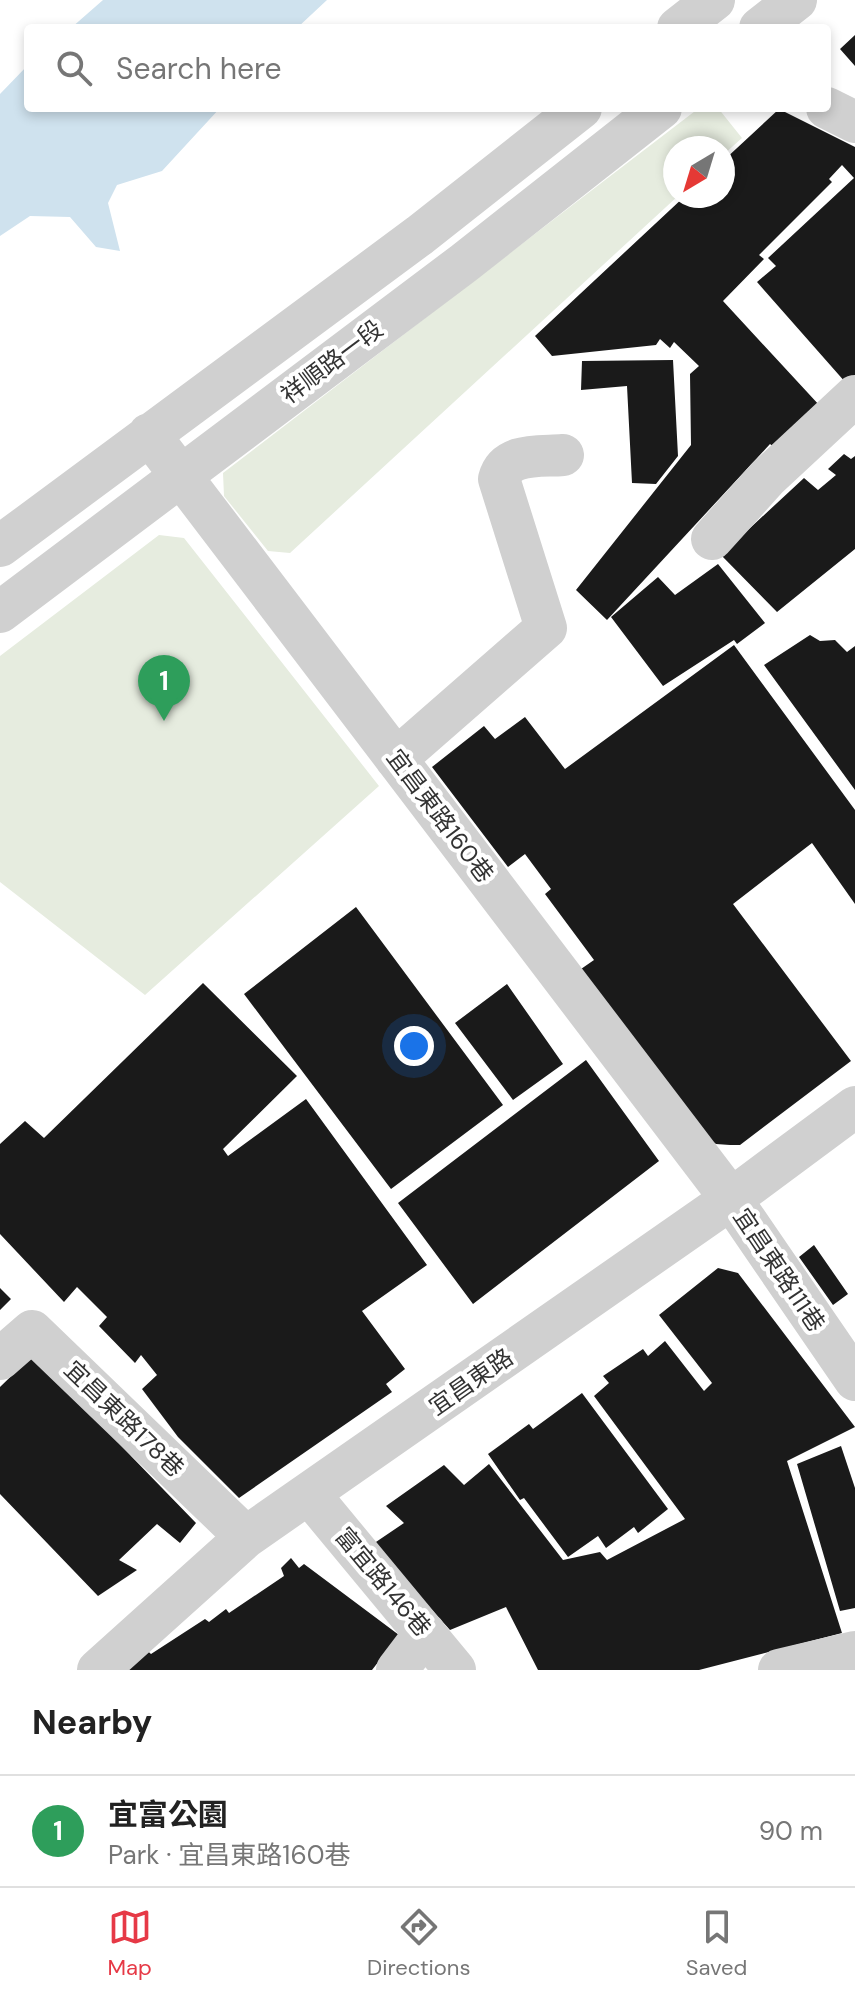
<!DOCTYPE html>
<meta charset="utf-8">
<style>
body{margin:0;font-family:"DM Sans","Noto Sans TC",sans-serif;background:#f2f2f2;color:#222}
.compass{position:absolute;left:663px;top:136px;width:72px;height:72px;border-radius:50%;background:#fff;box-shadow:0 4px 12px #0003;rotate:218deg}
.you{position:absolute;left:414px;top:1046px;width:28px;height:28px;margin:-20px;border:6px solid #fff;border-radius:50%;background:#1a73e8;box-shadow:0 0 0 12px #1a73e833}
.badge{display:grid;place-items:center;width:52px;height:52px;border-radius:50%;background:#e63946;color:#fff;font-size:26px;font-weight:700}
.pin{position:absolute;translate:-50% -66px;filter:drop-shadow(0 2px 4px #0008)}
.pin::after{content:'';position:absolute;top:42px;width:28px;height:24px;background:inherit;clip-path:polygon(0 0,100% 0,50% 100%)}
.list{margin:0;padding:0;list-style:none}
h2{display:flex;justify-content:space-between;align-items:center;height:104px;margin:0;padding:0 32px;font-size:34px}
h2 small{font-size:26px;font-weight:400;color:#767676}
.list li{display:grid;grid-template-columns:52px 1fr auto;gap:24px;align-items:center;box-sizing:border-box;height:112px;padding:0 32px;border-top:2px solid #e0e0e0}
.list b{display:block;font-size:30px;white-space:nowrap}
.list p{margin:0;font-size:26px;white-space:nowrap;color:#767676}
.list em{font-size:26px;font-style:normal;color:#767676}
.icon{flex:none;width:44px;height:44px;fill:none;stroke:currentColor;stroke-width:2;stroke-linecap:round;stroke-linejoin:round}
.map{position:relative;flex:none;width:855px;height:1670px;overflow:hidden}
.search{position:absolute;background:#fff;box-shadow:0 4px 12px #0003;left:24px;right:24px;top:24px;height:88px;display:flex;align-items:center;gap:20px;box-sizing:border-box;padding:0 28px;border-radius:8px;color:#767676;font-size:30px}
.sheet{height:216px;background:#fff}
nav{display:flex;justify-content:space-around;align-items:center;box-sizing:border-box;height:112px;border-top:2px solid #e0e0e0;background:#fff;font-size:22px;color:#767676}
nav a{display:grid;justify-items:center;gap:4px}
nav .on{color:#e63946}
.map>svg:first-child{display:block}
.green{fill:#e6ecdf}
.water{fill:#cfe2ee}
.building{fill:#1a1a1a}
.lines{fill:none;stroke-linecap:round;stroke-linejoin:round}
.minor{stroke:#d0d0d0;stroke-width:42}
.labels{text-anchor:middle;stroke-width:8;stroke-linejoin:round;paint-order:stroke}
.street-label{font-size:24px;fill:#333;stroke:#fff}
</style>
<div class="map">
<svg width="855" height="1670" viewBox="0 0 855 1670">
<rect width="100%" height="100%" fill="#fff"/>
<!-- green -->
<path class="green" d="M699 108H718L742 138 723 155V148H675V196H678L290 553 268 551 224 496 223 473Z
M159 535 184 538 379 786 145 995 0 882V656Z"/>
<!-- water -->
<path class="water" d="M103 0H327L297 28H71Z
M28 65V108H220L162 171 117 185 108 203 120 251 96 247 70 217 30 216 0 236V94Z"/>
<!-- building -->
<path class="building" d="M855 35V66L840 49Z
M779 109 855 147V375L846 383 757 282 776 266 768 258 854 178 842 165 829 179 832 182 759 255 764 259 723 301 820 406 775 448 770 444 607 620 576 590 691 445 690 374 699 366 674 342 670 348 660 339 656 345 552 356 535 336 685 196H723V161Z
M673 360 678 456 656 484 632 483 627 386 581 390 582 361Z
M844 454 851 459 855 456V549L777 612 721 555 804 478 818 490 836 475 828 469Z
M718 564 765 623 737 644 734 640 663 686 611 617 658 577 675 595Z
M810 635 820 641 835 640 847 652 855 646V790L764 665Z
M734 645 855 810V904L812 843 733 904 851 1061 740 1145H730L716 1144 702 1134 581 969 594 960 545 894 551 889 525 854 508 867 432 767 484 726 495 739 525 717 565 769Z
M356 907 503 1105 391 1189 244 994Z
M203 983 297 1076 223 1149 228 1156 306 1099 427 1265 362 1311 405 1369 386 1384 392 1392 239 1498 178 1437 142 1389 157 1375 141 1355 135 1363 99 1326 107 1317 77 1287 64 1302 0 1234V1144L25 1121 44 1138Z
M507 984 563 1064 513 1100 455 1023Z
M586 1060 659 1161 473 1304 398 1203Z
M814 1245 848 1294 833 1305 799 1257Z
M718 1268 738 1273 855 1427 787 1461 842 1633 699 1670H538L506 1607 450 1630 373 1544 404 1523 386 1506 444 1465 464 1485 489 1464 563 1560 600 1552 607 1560 685 1519 594 1396 609 1383 603 1376 643 1349 648 1356 665 1341 704 1391 712 1383 659 1315Z
M0 1288 11 1299 0 1310Z
M33 1355 196 1523 180 1543 157 1524 119 1560 137 1570 98 1596 0 1494V1387Z
M582 1393 668 1509 638 1533 634 1527 606 1548 598 1536 568 1557 524 1498 520 1500 488 1454 529 1424 533 1429Z
M841 1446 855 1488V1608L840 1611 797 1464Z
M291 1558 299 1568 304 1564 399 1635 372 1670H121L140 1644 151 1654 205 1619 209 1622 226 1609 229 1613 284 1576 281 1568Z"/>
<g class="lines">
<!-- minor -->
<path class="minor" d="M678 28 714 0
M760 28 796 0
M827 108 855 122
M149 434 731 1199 855 1380
M712 539 767 478 855 396
M0 546 420 235 581 108
M0 612 464 263 661 108
M396 759 546 628 499 479C506 452 539 457 563 455
M0 1359 32 1331 246 1537
M310 1495 455 1670
M98 1670 246 1537 731 1199 855 1107
M397 1670 425 1633
M779 1670 855 1652"/>
</g>
<g class="labels">
<!-- street labels -->
<g class="street-label">
<text transform="translate(332 362) rotate(-37)" y="8">祥順路一段</text>
<text transform="translate(440 816) rotate(53)" y="8">宜昌東路160巷</text>
<text transform="translate(779 1270) rotate(56)" y="8">宜昌東路111巷</text>
<text transform="translate(471 1382) rotate(-35)" y="8">宜昌東路</text>
<text transform="translate(124 1419) rotate(44)" y="8">宜昌東路178巷</text>
<text transform="translate(383 1582) rotate(50)" y="8">富宜路146巷</text>
</g>
</g>
</svg>
<svg class="compass" viewBox="-18 -18 36 36"><path d="M0-13l5 13h-10z" fill="#e53935"/><path d="M0 13l5-13h-10z" fill="#767676"/></svg>
<div class="you"></div>
<div class="pin badge" style="left:164px;top:721px;background:#2e9e5b">1</div>
<div class="search"><svg class="icon" aria-label="search" viewBox="0 0 24 24"><circle cx="10" cy="10" r="6"/><path d="M15 15l6 6"/></svg>Search here</div>
</div>
<section class="sheet">
<h2>Nearby<small></small></h2>
<ul class="list">
<li><span class="badge" style="background:#2e9e5b">1</span><div><b>宜富公園</b><p>Park · 宜昌東路160巷</p></div><em>90 m</em></li>
</ul>
</section>
<nav>
<a class="on"><svg class="icon" aria-label="map" viewBox="0 0 24 24"><path d="M3 6l6-2 6 2 6-2v14l-6 2-6-2-6 2zM9 4v14M15 6v14"/></svg>Map</a>
<a><svg class="icon" aria-label="directions" viewBox="0 0 24 24"><path d="M12 3l9 9-9 9-9-9zM9 14v-3h6M13 9l2 2-2 2"/></svg>Directions</a>
<a><svg class="icon" aria-label="saved" viewBox="0 0 24 24"><path d="M7 4h10v16l-5-4-5 4z"/></svg>Saved</a>
</nav>
